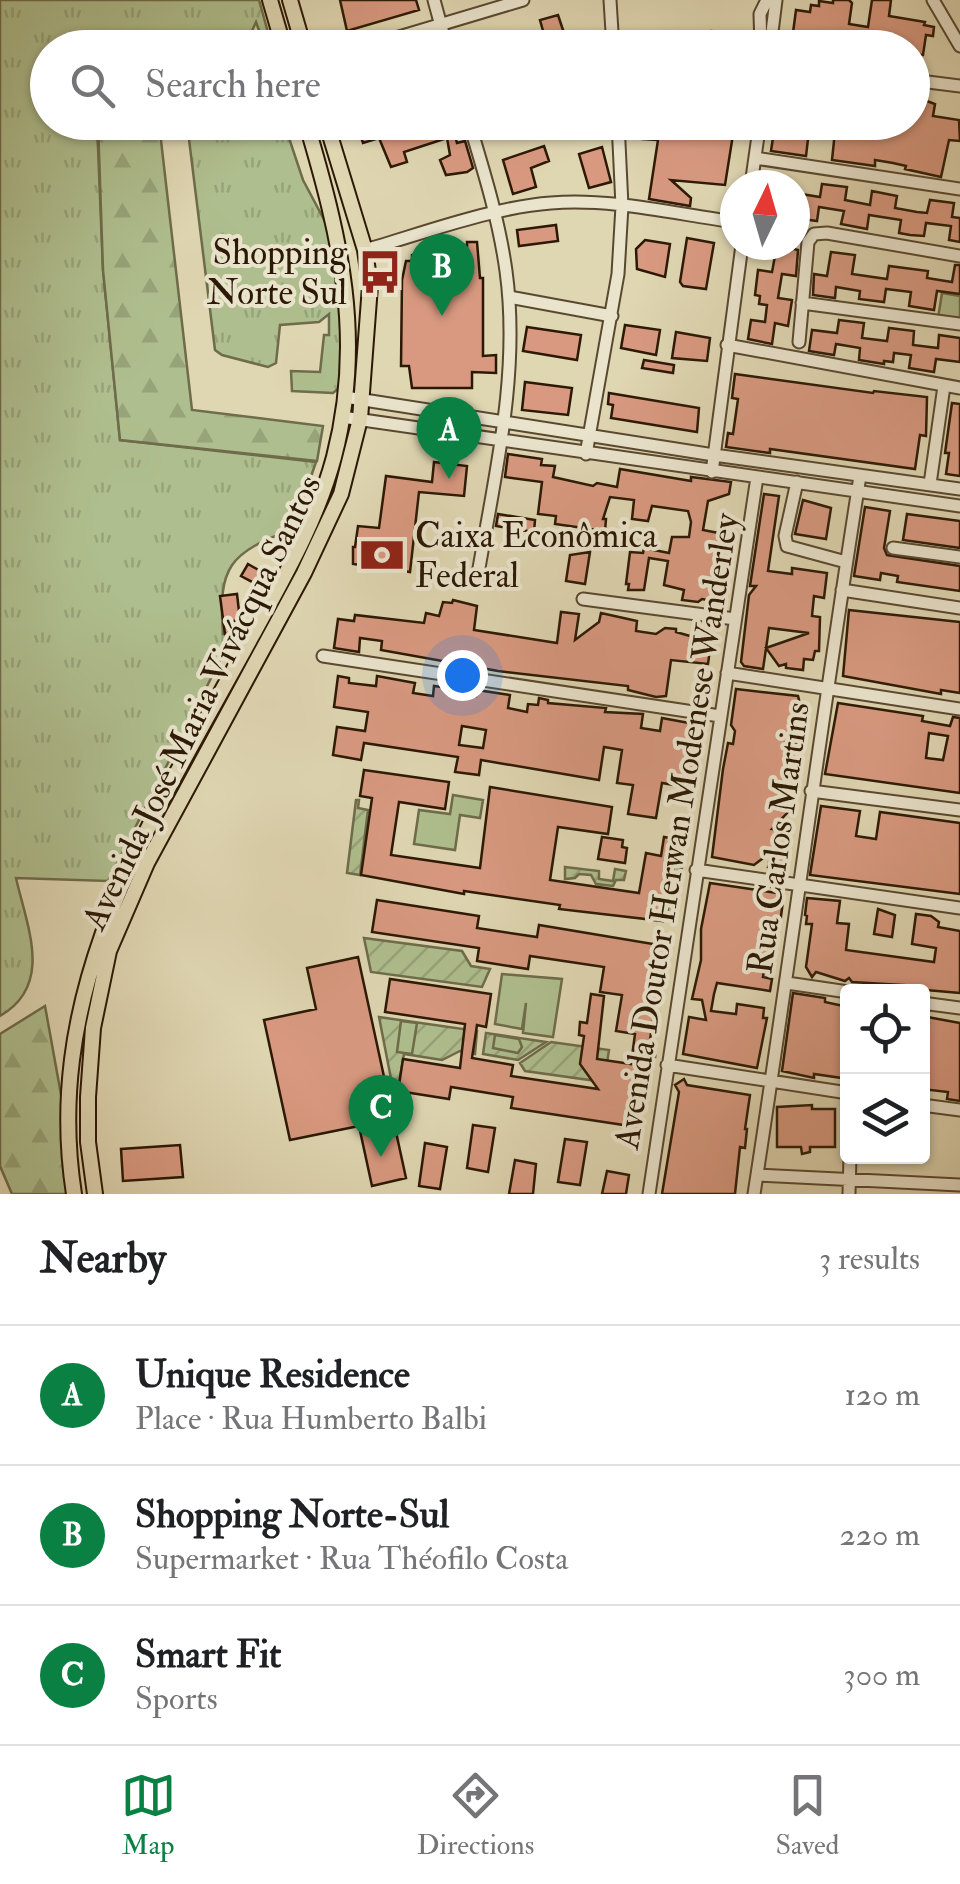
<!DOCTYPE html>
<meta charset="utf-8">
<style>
body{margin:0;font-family:"IM FELL Double Pica",serif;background:#f2f2f2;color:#202124}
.controls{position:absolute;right:30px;bottom:30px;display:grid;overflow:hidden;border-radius:10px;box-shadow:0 2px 8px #0004}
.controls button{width:90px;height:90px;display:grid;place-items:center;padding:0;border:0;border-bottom:2px solid #e0e0e0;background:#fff;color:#202124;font:50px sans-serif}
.compass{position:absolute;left:720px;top:170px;width:90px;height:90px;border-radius:50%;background:#fff;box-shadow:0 2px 8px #0004;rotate:5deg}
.you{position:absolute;left:462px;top:675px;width:35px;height:35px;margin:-25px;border:8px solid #fff;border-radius:50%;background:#1a73e8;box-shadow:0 0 0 15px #1a73e833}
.badge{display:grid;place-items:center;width:65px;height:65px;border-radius:50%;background:#0b8043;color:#fff;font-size:32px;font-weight:700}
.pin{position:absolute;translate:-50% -82px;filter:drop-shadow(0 2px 5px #0008)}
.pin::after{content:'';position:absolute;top:52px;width:35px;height:30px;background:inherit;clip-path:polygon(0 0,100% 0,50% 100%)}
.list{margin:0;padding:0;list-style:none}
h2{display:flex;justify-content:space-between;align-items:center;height:130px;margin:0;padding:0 40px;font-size:42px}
h2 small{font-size:32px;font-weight:400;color:#757577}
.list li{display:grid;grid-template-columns:65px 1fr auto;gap:30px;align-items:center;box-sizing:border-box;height:140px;padding:0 40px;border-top:2px solid #e0e0e0}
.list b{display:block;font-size:38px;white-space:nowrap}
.list p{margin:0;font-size:32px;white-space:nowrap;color:#757577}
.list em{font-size:32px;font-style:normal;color:#757577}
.icon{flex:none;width:55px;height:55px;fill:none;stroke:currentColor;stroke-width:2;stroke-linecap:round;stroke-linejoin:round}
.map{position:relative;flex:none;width:960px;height:1194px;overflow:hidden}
.search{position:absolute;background:#fff;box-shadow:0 2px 8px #0004;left:30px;right:30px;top:30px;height:110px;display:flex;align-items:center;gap:25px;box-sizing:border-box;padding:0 35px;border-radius:55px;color:#757577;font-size:38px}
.sheet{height:550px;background:#fff}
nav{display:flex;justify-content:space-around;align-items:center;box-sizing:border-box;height:140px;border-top:2px solid #e0e0e0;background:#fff;font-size:28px;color:#757577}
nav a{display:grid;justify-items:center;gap:5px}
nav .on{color:#0b8043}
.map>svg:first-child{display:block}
.grass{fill:url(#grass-tufts);stroke:#6e6c4a;stroke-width:2.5}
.forest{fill:url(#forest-firs);stroke:#6e6c4a;stroke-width:2.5}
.garden{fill:url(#garden-furrows);stroke:#6e6c4a;stroke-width:2.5}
.pitch{fill:#afbe8e;stroke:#6e6c4a;stroke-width:2.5}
.building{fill:#d89980;stroke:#2c1905;stroke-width:2.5;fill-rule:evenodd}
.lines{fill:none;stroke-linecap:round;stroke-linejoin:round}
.minor-casing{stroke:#594830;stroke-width:15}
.major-casing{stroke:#2c1905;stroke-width:18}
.minor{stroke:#eae4cd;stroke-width:11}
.major{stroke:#dfd6b2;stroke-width:14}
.labels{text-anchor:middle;stroke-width:8;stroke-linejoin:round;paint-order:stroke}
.poi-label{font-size:35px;fill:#2c1905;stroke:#eae4cd;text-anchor:end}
.street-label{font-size:35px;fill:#2c1905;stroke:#eae4cd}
</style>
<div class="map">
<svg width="960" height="1194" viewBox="0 0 960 1194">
<defs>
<pattern id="grass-tufts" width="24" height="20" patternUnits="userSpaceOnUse" patternTransform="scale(2.5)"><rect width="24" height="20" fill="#afbe8e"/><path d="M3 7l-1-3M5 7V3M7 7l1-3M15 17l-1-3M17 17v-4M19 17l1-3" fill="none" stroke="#97a379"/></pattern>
<pattern id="forest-firs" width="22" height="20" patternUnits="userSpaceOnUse" patternTransform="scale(2.5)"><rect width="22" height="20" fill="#afbe8e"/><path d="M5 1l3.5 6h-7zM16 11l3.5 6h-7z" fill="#97a379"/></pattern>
<pattern id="garden-furrows" width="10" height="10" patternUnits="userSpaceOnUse" patternTransform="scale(2.5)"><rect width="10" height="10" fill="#afbe8e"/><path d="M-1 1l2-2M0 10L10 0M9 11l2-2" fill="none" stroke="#97a379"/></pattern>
</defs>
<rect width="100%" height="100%" fill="#dfd6b2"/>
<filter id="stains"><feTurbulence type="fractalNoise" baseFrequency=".002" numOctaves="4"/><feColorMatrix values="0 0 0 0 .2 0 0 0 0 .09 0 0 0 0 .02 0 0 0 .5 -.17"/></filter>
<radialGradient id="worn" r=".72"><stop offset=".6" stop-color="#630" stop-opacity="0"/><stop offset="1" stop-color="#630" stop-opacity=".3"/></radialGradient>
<!-- grass -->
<path class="grass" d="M0 0H259L272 47H265L256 22 252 31 219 42 220 47 48 48V122L97 123 103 270 120 440 316 462 293 529C229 553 218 566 223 634L234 633 108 881 16 878C27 927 54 985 0 1016Z
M187 123H284L303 180 329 229 336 261 342 337 339 388 333 393 292 391 291 371 320 372 324 335H329V314L319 322 280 325 276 363 268 367 222 355 215 350Z"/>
<!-- forest -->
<path class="forest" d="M98 123H159L192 410 323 426 317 461 120 440 103 270Z
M45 1006 79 1194H12L0 1166V1034Z"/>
<!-- garden -->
<path class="garden" d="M356 800H359L358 808 368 810 360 875 347 873Z
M675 859 683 860 675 917 667 916Z
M565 867 599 871V879L613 881 615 869 626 871 624 880H616L613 886 596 884 591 875 579 874 575 878 565 879Z
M364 938 462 951 471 966 490 969 482 987 371 972Z
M379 1017 477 1031 475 1054 460 1051 442 1060 404 1054 398 1089H393Z
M486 1033 546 1042 518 1060 483 1054Z
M551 1042 609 1050 604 1082 525 1071 520 1063Z"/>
<!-- pitch -->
<path class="pitch" d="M942 293 960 296V322L938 318Z
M453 795 483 800 480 818 460 815 455 850 414 844 419 810 450 814Z
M502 974 562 979 553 1037 523 1033 526 1003 522 1029 495 1024Z
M401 1021 417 1023 412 1054 397 1052Z
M495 1035 519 1039 522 1047 518 1053 493 1048Z"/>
<!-- building -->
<path class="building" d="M340 0H416L419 10 347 31Z
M833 0H849L852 3 849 24 868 27 872 0H891L889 16 925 22 924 25 934 27 933 36 926 35 923 55 912 54V48H791L796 10 810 12 811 5 819 6V1L833 3Z
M558 15 564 33 550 37 553 48H523L545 38 540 20Z
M711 31 735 34 734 41 739 48H684Z
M916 97 935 104 933 116 959 120 960 141 949 140 941 177 905 169 906 166 893 163 875 160V166L832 160 836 122H912V98Z
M356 122H451L457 143 465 141 473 168 467 172 446 175 440 160 450 155 447 138 404 152 407 162 391 167 379 138 363 143Z
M487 122H526L529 135 519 138 516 128 491 136Z
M661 122H735L725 185 671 180 691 198 690 206 649 199 658 140 643 139 646 124 660 127Z
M792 122H810L806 156 771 151 775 124 788 126Z
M544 146 549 161 531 168 536 187 513 194 503 160Z
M602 147 611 182 589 188 579 154Z
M822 184 847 187 845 200 870 205 872 191 897 196 895 208 917 212 927 213 930 200 954 203 952 217 960 218V242L949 240 951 226 926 223 924 236 910 235 899 233 901 220 869 215 867 229 841 224 844 211 819 207 817 221 795 218V193L820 197Z
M556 225 558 241 519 246 517 230Z
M687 238 714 243 706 289 683 286 680 282Z
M645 240 670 244 665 277 637 269 636 249Z
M467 242H477L480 278H483V356L496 355V373L472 372V388H412L409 366H401L402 280 406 261H412V255L419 252 467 253Z
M777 245 798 250 796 276 782 274 778 298 792 300 788 326 775 323 772 344 748 339 751 320 765 322 767 305 759 304 760 296 755 295 758 270 772 272Z
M831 252 855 255 852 274 887 279 889 266 928 271 927 278 952 282 955 265H960V294L937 291 934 310 909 306 911 292 886 289 884 302 859 299 860 291 836 287 835 298 813 295 814 274 827 276Z
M839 320 864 323 862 338 887 341 889 328 914 331 913 345 938 348 939 335 960 338V362L936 359 934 372 909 368 911 355 894 353 893 362 884 361V364L859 360 860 348 836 344 834 355 809 351 812 330 837 333Z
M625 325 660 330 656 355 621 348Z
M527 327 581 335 577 360 523 351Z
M676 332 710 338 707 361 672 358Z
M644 360 674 365 673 373 642 368Z
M735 374 873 393 874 391 927 397 926 436 920 435 915 469 770 449V453L726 447 728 433 733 434 738 399 732 398Z
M525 382 572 388 568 415 522 410Z
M609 393 699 408 697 432 611 418 613 405 608 404Z
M952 403 960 404V476L946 474 949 453H945Z
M508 454 542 459 541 465 555 466 553 477 593 486 597 483 617 487 620 469 691 481V477L731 482 729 494 708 501 703 530 719 533 715 569 717 573 725 574 721 599 719 602 702 599 698 602 682 600 684 590 664 585 668 561 649 558 644 590H628L629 584H626L630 552 643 553 644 548 669 553 672 537H689L691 522 688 511 652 506 648 521 632 519 634 500 610 497 603 519H606L605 531 555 524 556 516 538 514 542 482 505 477Z
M434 462 467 466 464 496 419 492 410 572 353 564V547H355L358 526 379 528 386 476 432 482Z
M764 494 779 496 768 571 792 574V568L827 573 824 598 814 596 812 616 820 617 819 651H815L813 660 804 659 803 670 786 668V664L779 666 766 648 809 633 769 628 763 669 744 666 741 662 749 595 756 586H750Z
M803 500 831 508 826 539 795 534Z
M865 507 890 511 884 548 887 555 960 566V591L897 582 898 576 881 573 880 580 854 576Z
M498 514 535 520 534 532 496 526Z
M907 514 960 521V548L903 540Z
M590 552 585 584 566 581 570 555Z
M248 564 262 572 256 584 241 576Z
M237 594 240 620 233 621 234 633 225 634 220 596Z
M453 600 477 606 474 630 557 643 561 612 579 614 575 640 599 622 601 613 637 621 636 631 656 634 665 628 676 629V632L711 642 708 664 671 660 666 696 656 697 628 690V686L498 671 381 650 382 641 360 638 359 652 334 648 338 619 354 621 355 615 424 623 426 613 439 616 443 602 452 603Z
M849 610 960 622V693L941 690V694L843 676Z
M338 676 349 678V683L376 686 377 676 415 683 413 693 433 696 434 686 449 688 448 692 476 696 477 690 510 695 508 708 527 712 528 704 538 705 539 698 548 700V703L606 708 605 712 643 714 641 728 660 731 662 718 689 723 695 725 692 752H696L686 787 662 783 656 818 628 814 633 785 617 783 622 750 604 747 599 780 481 760 479 775 455 772 458 757 364 743 361 760 333 755 337 727 365 731 368 712 334 707ZM462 726 486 730 483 748 459 745Z
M736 689 798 696 801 708 805 711 800 745 786 743 795 759 792 779 785 784 791 790 789 811 772 829 791 831 790 843 785 841 784 869 768 867 771 852 754 865 712 857 723 769 728 743 733 744 735 731 731 725Z
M838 703 923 716 922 721 950 726 953 717 960 718V793L825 774ZM929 733 948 736 943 760 926 758Z
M364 770 449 782 445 809 399 802 391 855 480 868 490 787 612 807 608 834 558 827 550 880 639 893 646 853 661 856 664 837 682 840 681 846 674 851 663 921 559 909 560 905 464 891V894L361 875 372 798 360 796Z
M821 806 860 811 856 836 876 839 880 812 960 823V894L810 875Z
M602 837 623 840 622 847 627 848 625 863 598 859Z
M710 883 784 894 779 931 770 930 768 961 765 964 763 977 772 979 770 991 717 983 714 994 711 1011 736 1014 737 1004 764 1008 763 1018H767L757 1068 683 1054 689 1017 706 1020 702 1000 692 999 701 960V929Z
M807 898 840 901 837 923 849 924 846 950 934 962 936 948 912 944 916 914 931 916 939 922 938 927 960 931V993L926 990 919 986 852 982 849 978 845 981 816 972 812 977 806 967 812 924H806L807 916 805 915Z
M377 900 479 916 477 928 537 937 539 925 665 946 649 1046 656 1047 655 1057 648 1056 637 1127 511 1108 513 1097 451 1087 449 1099 398 1091 403 1059 460 1068 465 1024 385 1012 390 979 491 994 486 1027 477 1025 472 1058 513 1065 511 1076 598 1089 580 1064 584 1036 579 1035 580 1022 587 1023 591 994 604 996 597 1059 631 1064 635 1034 616 1031 622 995 600 992 604 967 530 956 528 969 477 961 479 948 372 932Z
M878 909 895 915 892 937 874 934Z
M358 957 406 1178 372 1186 359 1126 290 1140 264 1020 316 1009 307 968Z
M793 993 825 998V1002L848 1007V1045L842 1078 814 1074V1078L782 1071Z
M922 1016 960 1023V1101L947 1099 948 1092 922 1089Z
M684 1079 687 1085 750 1095 745 1129H747L745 1148 740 1147 735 1194H662L679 1092 675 1085Z
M812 1105V1109H835V1147H810V1152L802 1154 801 1147H777V1107Z
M473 1125 495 1128 488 1172 467 1168Z
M565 1139 587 1142 580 1185 558 1182Z
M425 1143 447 1147 440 1189 419 1186Z
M180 1145 183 1177 123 1181 121 1149Z
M515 1160 536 1164 533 1194H509Z
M607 1171 629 1175 626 1194H602Z"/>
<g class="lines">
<!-- minor casing -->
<g class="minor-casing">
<path id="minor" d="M434 0 447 48
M610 0 613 48
M933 0 960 46
M362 48 523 0
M761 48 760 14 767 0
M770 48 776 0
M912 80 960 86
M469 122C484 172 499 220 506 271 520 373 495 474 478 574
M755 158 960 189
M751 185 760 122
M365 250C421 234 493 207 551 203 612 198 675 214 735 222
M509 297 612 316
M802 303 960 324
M799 342 808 242 814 234 827 233 960 256
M727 345 960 388
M345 397 714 455 960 489
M342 417 960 506
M586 454 618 274 622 206 618 122
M712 472 742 245
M797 482 785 536 787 546 846 562
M930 484 944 386
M893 548 960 557
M842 590 960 608
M583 599 735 619
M323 656 720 716
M727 673 960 709
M811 791 960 810
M696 870 960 908
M787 983 848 992
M922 1003 960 1008
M667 1065 848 1093
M922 1105 960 1110
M757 1175 960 1185
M649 1194 757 477
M754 1194C791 955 822 715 860 476
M849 1194 850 1156"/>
</g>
<!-- major casing -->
<g class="major-casing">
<path id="major" d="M270 0 284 48
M290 0 304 48
M74 1194C41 983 156 813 252 636 283 579 317 521 334 457 365 338 340 237 306 122
M95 1194 88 1142V1097L93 1028 109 951 147 863 304 573 341 494 360 419 370 286 365 250 326 122"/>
</g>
<!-- minor -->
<use href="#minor" class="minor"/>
<!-- major -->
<use href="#major" class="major"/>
</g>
<!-- icons -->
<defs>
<g id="bus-bare" transform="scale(3.45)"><path d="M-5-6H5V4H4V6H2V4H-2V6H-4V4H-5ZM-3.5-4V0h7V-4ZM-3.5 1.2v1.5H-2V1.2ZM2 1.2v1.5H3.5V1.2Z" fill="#8f2418" stroke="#eae4cd" stroke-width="2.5" paint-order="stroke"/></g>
<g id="bank-bare" transform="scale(3.45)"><path d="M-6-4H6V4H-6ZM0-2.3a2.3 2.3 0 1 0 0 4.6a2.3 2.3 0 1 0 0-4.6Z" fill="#8f2418" stroke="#eae4cd" stroke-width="2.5" paint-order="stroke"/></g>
</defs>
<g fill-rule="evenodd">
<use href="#bus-bare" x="380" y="272"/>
<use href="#bank-bare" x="382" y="555"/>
</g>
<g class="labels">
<!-- poi labels -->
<g class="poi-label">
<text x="347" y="264">Shopping<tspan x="347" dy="40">Norte Sul</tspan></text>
<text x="415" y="547" text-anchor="start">Caixa Econômica<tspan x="415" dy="40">Federal</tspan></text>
</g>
<!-- street labels -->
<g class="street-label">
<text transform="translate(201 702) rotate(-64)" y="12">Avenida José Maria Vivácqua Santos</text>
<text transform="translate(676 831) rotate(-81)" y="12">Avenida Doutor Herwan Modenese Wanderley</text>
<text transform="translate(778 838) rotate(-82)" y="12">Rua Carlos Martins</text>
</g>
</g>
<rect width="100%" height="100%" filter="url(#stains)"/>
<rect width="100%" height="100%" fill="url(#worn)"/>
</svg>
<div class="controls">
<button><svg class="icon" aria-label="locate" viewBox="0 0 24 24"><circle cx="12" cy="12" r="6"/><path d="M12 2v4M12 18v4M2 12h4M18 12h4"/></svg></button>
<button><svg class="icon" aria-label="layers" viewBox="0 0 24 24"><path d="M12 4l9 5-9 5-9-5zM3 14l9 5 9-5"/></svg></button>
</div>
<svg class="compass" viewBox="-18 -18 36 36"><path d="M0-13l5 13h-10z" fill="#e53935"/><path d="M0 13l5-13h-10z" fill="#757577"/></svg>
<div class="you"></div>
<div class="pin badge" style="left:449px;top:479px">A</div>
<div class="pin badge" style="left:442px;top:316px">B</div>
<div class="pin badge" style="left:381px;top:1157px">C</div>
<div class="search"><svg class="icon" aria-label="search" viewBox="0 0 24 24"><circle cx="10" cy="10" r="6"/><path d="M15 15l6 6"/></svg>Search here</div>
</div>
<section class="sheet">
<h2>Nearby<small>3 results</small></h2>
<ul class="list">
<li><span class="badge">A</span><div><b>Unique Residence</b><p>Place · Rua Humberto Balbi</p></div><em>120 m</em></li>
<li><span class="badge">B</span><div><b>Shopping Norte-Sul</b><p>Supermarket · Rua Théofilo Costa</p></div><em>220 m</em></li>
<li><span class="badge">C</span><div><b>Smart Fit</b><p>Sports</p></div><em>300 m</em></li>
</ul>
</section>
<nav>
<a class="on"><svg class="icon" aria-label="map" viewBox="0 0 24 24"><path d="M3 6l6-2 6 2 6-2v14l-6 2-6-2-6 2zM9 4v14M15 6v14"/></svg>Map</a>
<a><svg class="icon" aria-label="directions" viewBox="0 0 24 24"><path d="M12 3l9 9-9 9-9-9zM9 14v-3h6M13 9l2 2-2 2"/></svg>Directions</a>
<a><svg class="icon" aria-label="saved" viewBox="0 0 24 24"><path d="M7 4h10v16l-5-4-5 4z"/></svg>Saved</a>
</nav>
